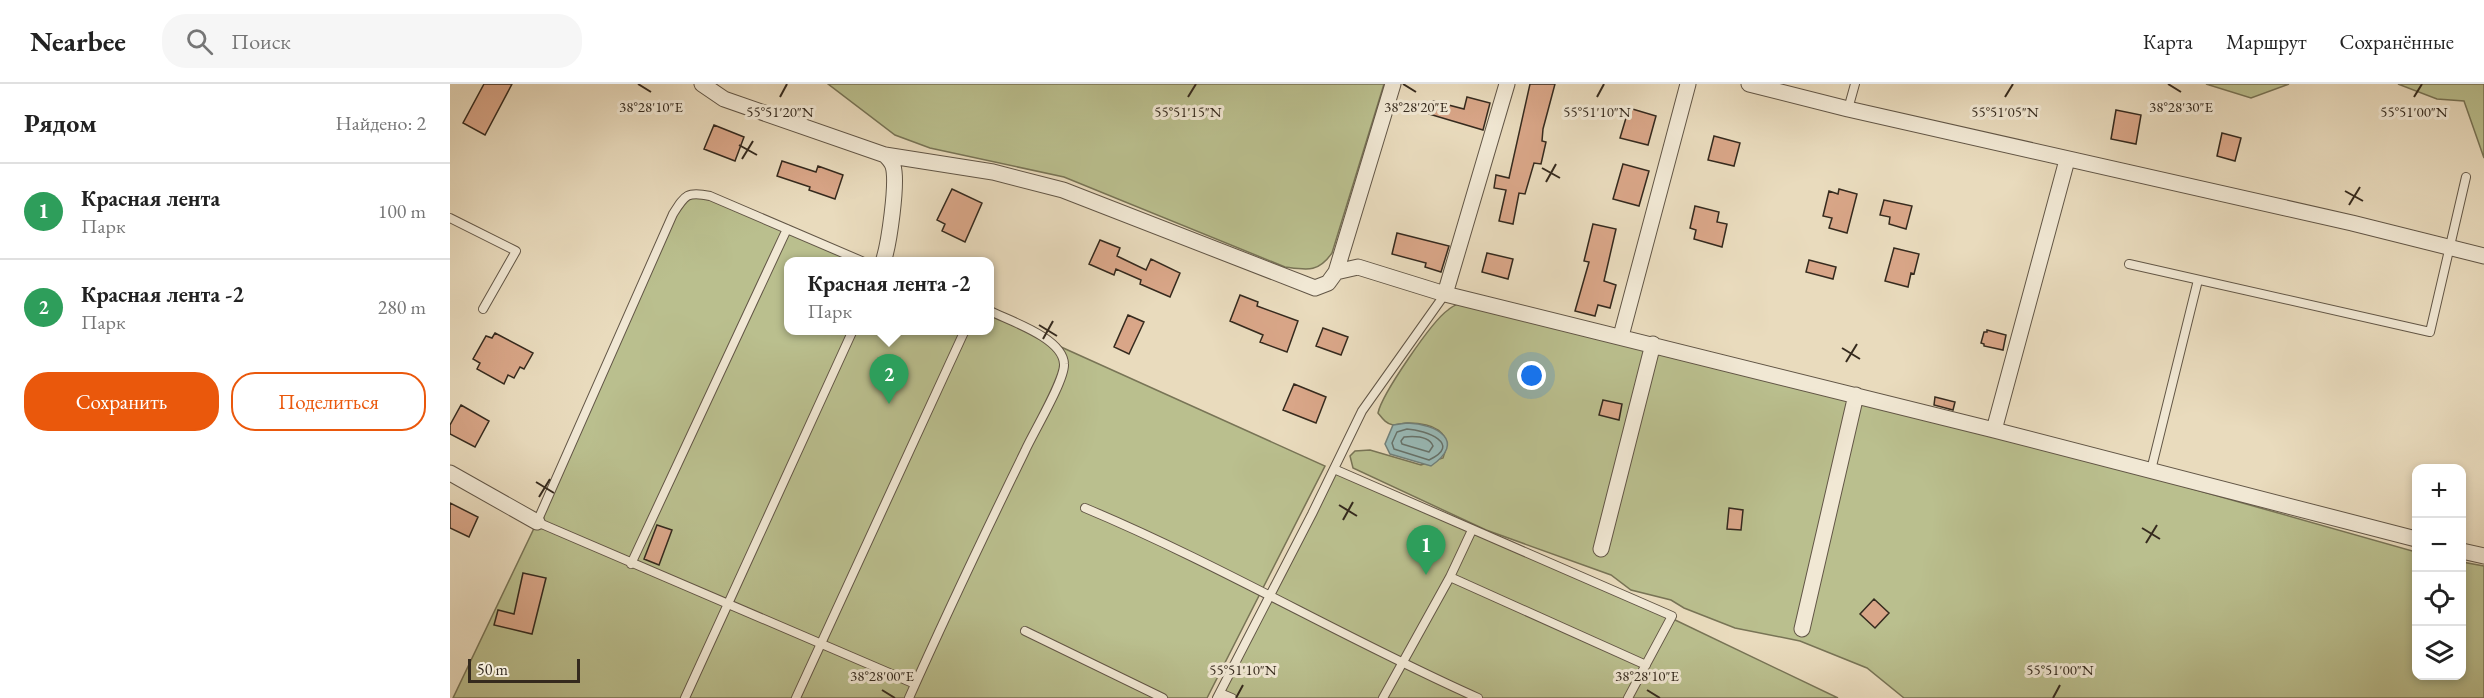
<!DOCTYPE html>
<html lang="ru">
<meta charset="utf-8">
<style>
body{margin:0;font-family:"EB Garamond",serif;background:#f6f6f6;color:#222}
.controls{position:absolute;right:18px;bottom:18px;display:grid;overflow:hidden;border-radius:12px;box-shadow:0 3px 9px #0003}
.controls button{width:54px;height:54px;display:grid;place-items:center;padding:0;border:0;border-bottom:2px solid #e0e0e0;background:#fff;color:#222;font:30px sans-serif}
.scale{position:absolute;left:18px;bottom:15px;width:112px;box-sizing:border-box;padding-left:6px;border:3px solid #352a1e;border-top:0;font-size:16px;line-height:21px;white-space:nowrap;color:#352a1e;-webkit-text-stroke:4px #f1e8d4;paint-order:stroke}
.you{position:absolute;left:1082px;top:292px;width:21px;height:21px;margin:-15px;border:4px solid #fff;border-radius:50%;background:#1a73e8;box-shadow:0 0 0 9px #1a73e833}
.badge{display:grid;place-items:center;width:39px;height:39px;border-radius:50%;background:#ea580c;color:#fff;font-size:20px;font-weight:700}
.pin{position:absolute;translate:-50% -50px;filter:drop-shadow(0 2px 3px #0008)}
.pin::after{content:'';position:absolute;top:32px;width:21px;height:18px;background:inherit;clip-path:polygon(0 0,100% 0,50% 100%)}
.popup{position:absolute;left:334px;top:173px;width:210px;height:78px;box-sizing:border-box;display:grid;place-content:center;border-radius:12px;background:#fff;filter:drop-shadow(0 2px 4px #0005);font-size:20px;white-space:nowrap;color:#767676}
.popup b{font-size:22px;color:#222}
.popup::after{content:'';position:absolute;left:50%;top:100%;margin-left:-12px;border:12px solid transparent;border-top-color:#fff}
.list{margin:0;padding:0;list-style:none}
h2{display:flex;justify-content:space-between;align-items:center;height:78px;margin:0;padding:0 24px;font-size:26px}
h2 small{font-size:20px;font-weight:400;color:#767676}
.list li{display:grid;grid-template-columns:39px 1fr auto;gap:18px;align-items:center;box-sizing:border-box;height:96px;padding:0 24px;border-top:2px solid #e0e0e0}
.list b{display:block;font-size:22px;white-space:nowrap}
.list p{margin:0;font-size:20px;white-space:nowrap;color:#767676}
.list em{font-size:20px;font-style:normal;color:#767676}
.actions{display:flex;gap:12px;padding:18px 24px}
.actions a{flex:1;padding:14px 0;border:2px solid #ea580c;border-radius:24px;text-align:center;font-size:21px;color:#ea580c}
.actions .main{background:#ea580c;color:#fff}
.icon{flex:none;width:33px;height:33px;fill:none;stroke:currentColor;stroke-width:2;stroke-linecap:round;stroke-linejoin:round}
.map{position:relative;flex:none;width:2034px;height:614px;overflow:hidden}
header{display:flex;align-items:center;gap:36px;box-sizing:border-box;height:84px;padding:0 30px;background:#fff;border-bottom:2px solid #e0e0e0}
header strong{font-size:28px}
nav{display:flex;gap:33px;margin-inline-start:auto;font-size:21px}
.search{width:420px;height:54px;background:#f6f6f6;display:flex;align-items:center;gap:15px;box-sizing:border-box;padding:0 21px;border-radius:24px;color:#767676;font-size:22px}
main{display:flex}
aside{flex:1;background:#fff}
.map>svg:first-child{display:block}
.green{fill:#babf8e;stroke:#787456;stroke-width:1.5}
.water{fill:#99bab7;stroke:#71807a;stroke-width:1.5}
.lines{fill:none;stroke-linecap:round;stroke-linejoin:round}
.shore{stroke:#67726a;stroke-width:1.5}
.building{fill:#d9a688;stroke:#352a1e;stroke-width:1.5}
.lane-casing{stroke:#625646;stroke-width:10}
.street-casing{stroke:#625646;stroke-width:17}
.lane{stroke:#f1e8d4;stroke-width:8}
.street{stroke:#f1e8d4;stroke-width:15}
.ticks{fill:none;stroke:#352a1e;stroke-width:2}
.ticks-label{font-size:15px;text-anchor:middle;fill:#352a1e;stroke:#f1e8d4;stroke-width:6;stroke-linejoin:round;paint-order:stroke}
</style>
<header>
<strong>Nearbee</strong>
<div class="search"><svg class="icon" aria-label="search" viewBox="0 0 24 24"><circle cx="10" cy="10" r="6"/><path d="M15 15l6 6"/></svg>Поиск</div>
<nav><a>Карта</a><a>Маршрут</a><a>Сохранённые</a></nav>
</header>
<main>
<aside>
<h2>Рядом<small>Найдено: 2</small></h2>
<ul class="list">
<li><span class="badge" style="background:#2e9e5b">1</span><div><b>Красная лента</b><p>Парк</p></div><em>100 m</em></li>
<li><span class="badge" style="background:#2e9e5b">2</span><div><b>Красная лента -2</b><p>Парк</p></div><em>280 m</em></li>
</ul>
<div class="actions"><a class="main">Сохранить</a><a>Поделиться</a></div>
</aside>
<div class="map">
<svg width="2034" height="614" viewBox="0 0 2034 614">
<rect width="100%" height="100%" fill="#e9dbbd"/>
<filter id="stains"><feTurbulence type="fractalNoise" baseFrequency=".00333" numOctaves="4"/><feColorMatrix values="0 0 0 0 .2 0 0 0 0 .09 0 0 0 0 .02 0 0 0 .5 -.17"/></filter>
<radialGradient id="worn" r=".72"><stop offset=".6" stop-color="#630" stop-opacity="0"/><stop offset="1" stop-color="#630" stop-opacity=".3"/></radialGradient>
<!-- green -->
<path class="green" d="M378 0H934L882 169C868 189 857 186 835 183L614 93 480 64 445 51Z
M1756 0H1839L1801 14Z
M1948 0H2034V74L2014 17 1987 15Z
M244 109 414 177 338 178V246H540V227L600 258 875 382 757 614H3L87 438 223 130Z
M1010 219 1690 390 1966 468V592H2012V478L2034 482V614H1454L1417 584 1350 557 1285 544 1234 524 1221 516 1181 506 1161 491 1036 446 903 384 900 372 905 367 920 366 971 381 993 374C1004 347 982 339 958 339 953 339 947 341 943 341 936 340 932 334 928 329 932 310 982 237 998 226 1001 223 1006 221 1010 219Z
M884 386 1221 534 1388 614H767Z"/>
<!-- water -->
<path class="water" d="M957 339C987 340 1017 357 981 382L940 370 935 360 943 341Z"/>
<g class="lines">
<!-- shore -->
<path class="shore" d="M957 345C976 346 1013 360 979 376L944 365 942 359 947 348Z
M954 353C964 352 979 352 983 362L979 368 952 360 951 357Z"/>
</g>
<!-- building -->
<path class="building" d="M34 0H62L35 51 13 39Z
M1080 0H1105L1093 45 1092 57 1096 58 1091 80 1084 79 1075 110 1069 109 1063 140 1049 137 1056 106 1044 104 1046 91 1059 94Z
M1017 13 1040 19 1033 46 979 30 983 17 1014 25Z
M1179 24 1206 32 1198 61 1170 54Z
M1666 26 1691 31 1686 60 1661 55Z
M264 41 294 53 285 77 254 65Z
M1772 49 1791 54 1785 77 1767 72Z
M1264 52 1290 59 1284 82 1258 76Z
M332 77 366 88 368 82 393 91 385 115 359 106 360 103 327 92Z
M1173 80 1199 87 1189 122 1163 115Z
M502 105 532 119 515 158 492 147 495 140 487 136Z
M1389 105 1407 110 1397 149 1379 144 1382 134 1373 132 1379 107 1388 110Z
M1434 116 1462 122 1456 145 1439 140 1440 133 1430 131Z
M1245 122 1269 128 1267 138 1277 140 1272 163 1244 155 1246 146 1240 144Z
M1143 140 1166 145 1154 197 1166 201 1160 224 1148 221 1145 232 1125 227 1139 178 1134 177Z
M947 149 999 162 991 188 975 183 976 179 942 170Z
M650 156 670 164 667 172 696 186 701 175 730 189 720 213 690 200 691 196 666 185 664 191 639 180Z
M1444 164 1469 170 1464 190 1461 189 1458 203 1435 197Z
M1037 169 1063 175 1058 195 1032 188Z
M1359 176 1386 183 1383 195 1356 188Z
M790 211 808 218 807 222 848 237 837 268 810 258 813 251 780 237Z
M678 231 694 238 679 270 664 263Z
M873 244 898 253 891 271 866 262Z
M1537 246 1556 251 1553 266 1534 262V260L1531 259 1534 248H1537Z
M45 249 83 269 74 285 70 283 64 294 58 291 54 300 27 285 30 279 23 275 36 252 42 254Z
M844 300 876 313 866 339 833 326Z
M1485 313 1505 318 1503 326 1484 321Z
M1153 316 1172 320 1169 336 1149 331Z
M11 321 39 337 25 363 0 350V341Z
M0 419 28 433 19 453 0 444Z
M1279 424 1293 426 1291 446 1277 445Z
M207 441 222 446 209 481 194 475Z
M73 489 96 494 82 550 44 541 48 526 64 530Z
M1424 515 1439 529 1425 544 1410 530Z"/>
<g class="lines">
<!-- lane casing -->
<g class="lane-casing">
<path id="lane" d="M1398 25 1405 0
M0 134 66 167 33 225
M414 178 260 112C237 107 235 111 223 130L87 438 465 600
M1679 180 1980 248 2016 93
M884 385 1222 532 1178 614
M1701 386 1748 196
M635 424C769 480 895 555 1028 614
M181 480 337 145
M1000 493 1196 581
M575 547 713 614
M770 609 782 614
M235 614 403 246
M346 614 515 246
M459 614C496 531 535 449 575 367 583 349 615 296 614 280 613 254 560 237 540 227
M767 614 862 430 912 327 995 210
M933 614 1000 493 1022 446"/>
</g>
<!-- street casing -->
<g class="street-casing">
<path id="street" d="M252 0 274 15 435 71 543 88 613 106 865 204 878 199 886 188 908 183 995 210 1544 346 1966 455
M1299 0 1398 25 1902 139 2034 172
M433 178C439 161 448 98 443 82 442 79 438 74 435 71
M886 188 943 0
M995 210 1057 0
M1171 252 1238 0
M1544 346 1617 76
M0 389 87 438
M1151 465 1203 260
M2012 467 2034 472
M1352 545 1406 311"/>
</g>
<!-- lane -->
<use href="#lane" class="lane"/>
<!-- street -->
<use href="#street" class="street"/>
</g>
<!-- ticks -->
<path class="ticks" d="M188 0 201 8M953 0 966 8M1718 0 1731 8M330 13 337 0M738 13 746 0M1147 13 1154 0M1555 13 1563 0M1964 13 1972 0M289 61 307 71M292 75 303 57M1092 84 1110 94M1096 98 1106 80M1895 107 1913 117M1899 121 1910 103M589 241 607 252M593 255 603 237M1392 264 1410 275M1396 278 1407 260M86 398 104 409M89 413 100 395M889 421 907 432M893 436 903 418M1692 444 1710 455M1696 459 1707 441M432 606 445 614M1197 606 1210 614M786 614 793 601M1603 614 1610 601"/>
<g class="ticks-label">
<text x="201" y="28">38°28'10"E</text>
<text x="966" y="28">38°28'20"E</text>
<text x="1731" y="28">38°28'30"E</text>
<text x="330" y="33">55°51'20"N</text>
<text x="738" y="33">55°51'15"N</text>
<text x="1147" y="33">55°51'10"N</text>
<text x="1555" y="33">55°51'05"N</text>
<text x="1964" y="33">55°51'00"N</text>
<text x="793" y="591">55°51'10"N</text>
<text x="1610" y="591">55°51'00"N</text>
<text x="432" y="597">38°28'00"E</text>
<text x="1197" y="597">38°28'10"E</text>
</g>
<rect width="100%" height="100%" filter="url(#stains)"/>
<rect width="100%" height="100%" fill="url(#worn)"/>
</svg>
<div class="controls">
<button>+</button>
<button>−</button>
<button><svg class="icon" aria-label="locate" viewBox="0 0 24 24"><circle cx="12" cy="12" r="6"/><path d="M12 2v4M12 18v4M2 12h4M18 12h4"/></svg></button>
<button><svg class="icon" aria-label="layers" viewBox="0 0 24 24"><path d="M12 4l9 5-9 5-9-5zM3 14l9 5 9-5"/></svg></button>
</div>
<div class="scale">50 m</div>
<div class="you"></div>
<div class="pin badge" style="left:976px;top:491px;background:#2e9e5b">1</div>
<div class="pin badge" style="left:439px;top:320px;background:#2e9e5b">2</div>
<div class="popup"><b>Красная лента -2</b>Парк</div>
</div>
</main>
